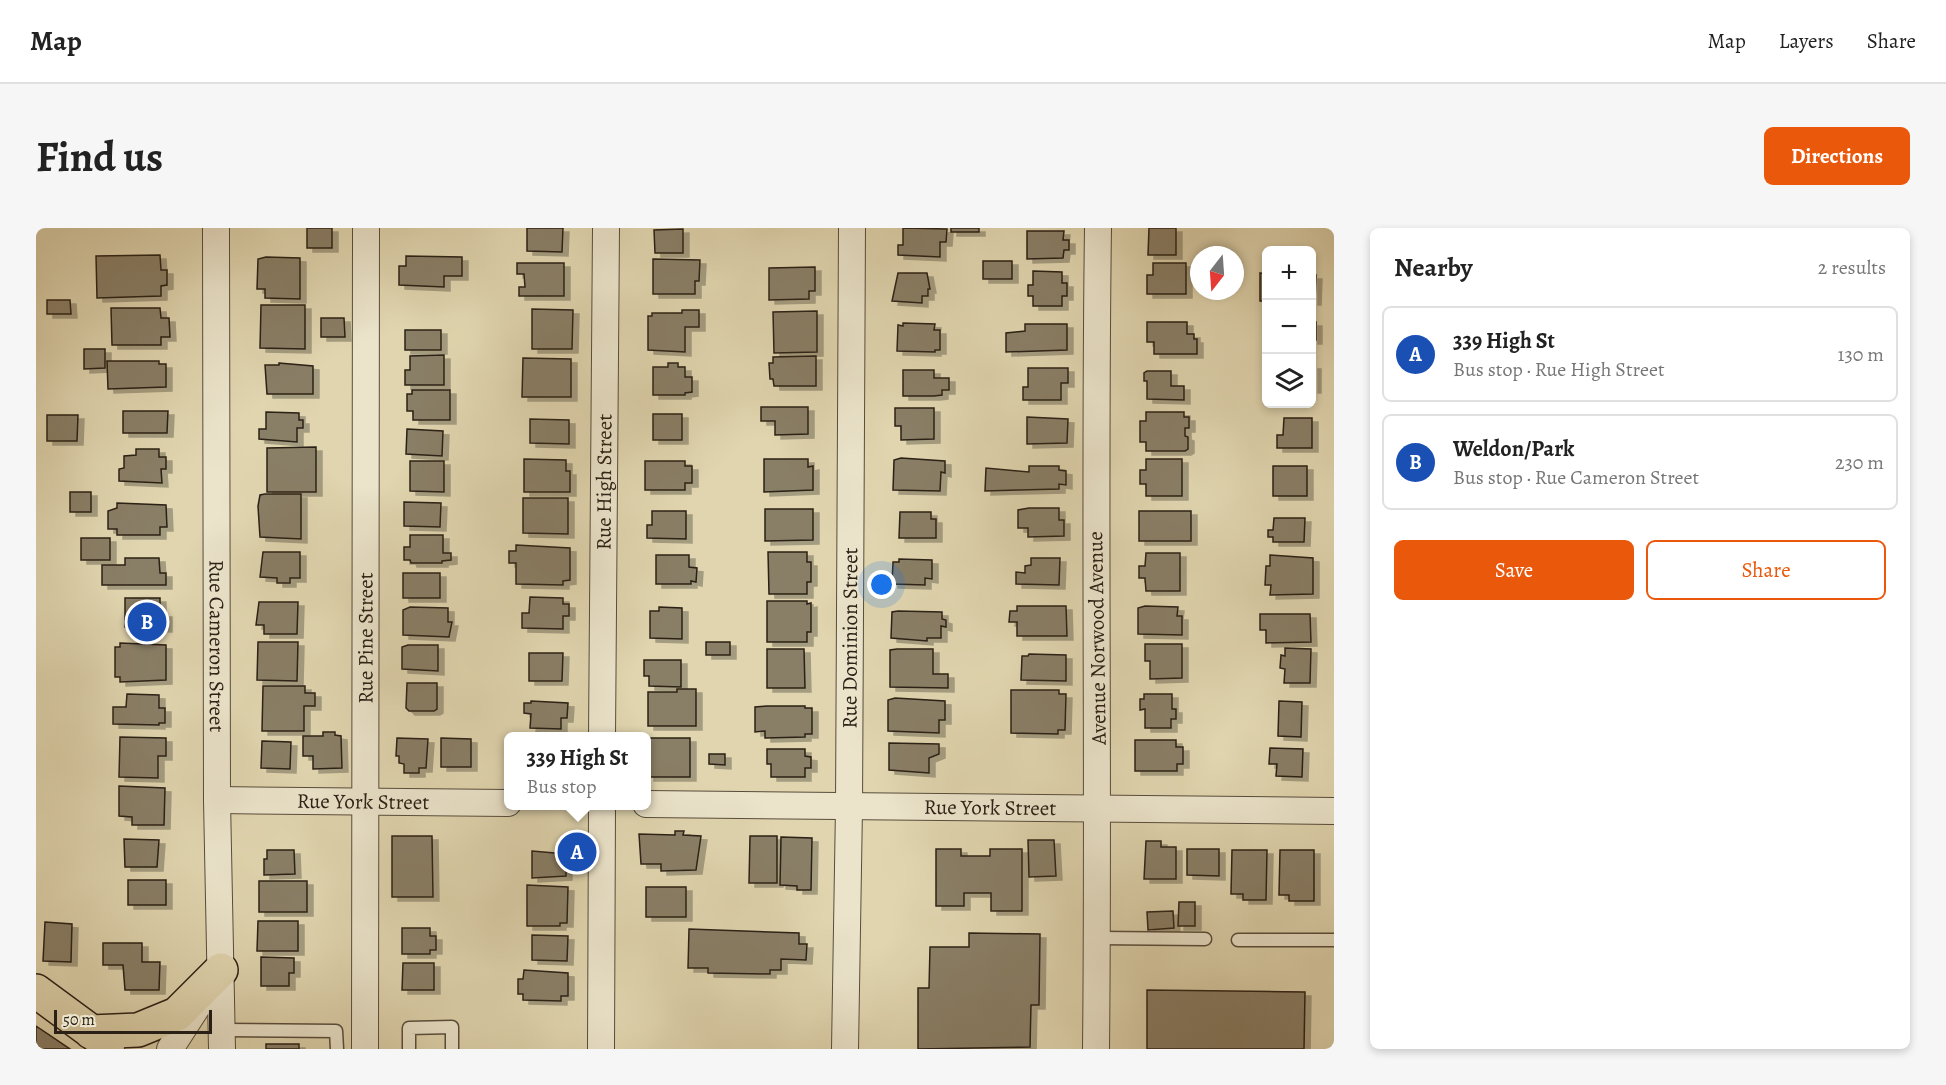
<!DOCTYPE html>
<meta charset="utf-8">
<style>
body{margin:0;font-family:Alegreya,serif;background:#f6f6f6;color:#222}
.controls{position:absolute;right:18px;top:18px;display:grid;overflow:hidden;border-radius:9px;box-shadow:0 3px 9px #0003}
.controls button{width:54px;height:54px;display:grid;place-items:center;padding:0;border:0;border-bottom:2px solid #e0e0e0;background:#fff;color:#222;font:30px sans-serif}
.compass{position:absolute;left:1154px;top:18px;width:54px;height:54px;border-radius:50%;background:#fff;box-shadow:0 3px 9px #0003;rotate:197deg}
.scale{position:absolute;left:18px;bottom:15px;width:158px;box-sizing:border-box;padding-left:6px;border:3px solid #2b2016;border-top:0;font-size:16px;line-height:21px;white-space:nowrap;color:#2b2016;-webkit-text-stroke:4px #ebe4cb;paint-order:stroke}
.you{position:absolute;left:846px;top:357px;width:21px;height:21px;margin:-15px;border:4px solid #fff;border-radius:50%;background:#1a73e8;box-shadow:0 0 0 9px #1a73e833}
.badge{display:grid;place-items:center;width:39px;height:39px;border-radius:50%;background:#ea580c;color:#fff;font-size:20px;font-weight:700}
.pin{position:absolute;translate:-50% -50%;border:3px solid #fff;box-shadow:0 2px 6px #0006}
.popup{position:absolute;left:468px;top:504px;width:147px;height:78px;box-sizing:border-box;display:grid;place-content:center;border-radius:9px;background:#fff;filter:drop-shadow(0 2px 4px #0005);font-size:20px;white-space:nowrap;color:#767676}
.popup b{font-size:22px;color:#222}
.popup::after{content:'';position:absolute;left:50%;top:100%;margin-left:-12px;border:12px solid transparent;border-top-color:#fff}
.list{margin:0;padding:0;list-style:none}
h2{display:flex;justify-content:space-between;align-items:center;height:78px;margin:0;padding:0 24px;font-size:26px}
h2 small{font-size:20px;font-weight:400;color:#767676}
.list li{display:grid;grid-template-columns:39px 1fr auto;gap:18px;align-items:center;box-sizing:border-box;height:96px;margin:0 12px 12px;padding:0 12px;border:2px solid #e0e0e0;border-radius:9px}
.list b{display:block;font-size:22px;white-space:nowrap}
.list p{margin:0;font-size:20px;white-space:nowrap;color:#767676}
.list em{font-size:20px;font-style:normal;color:#767676}
.actions{display:flex;gap:12px;padding:18px 24px}
.actions a{flex:1;padding:14px 0;border:2px solid #ea580c;border-radius:9px;text-align:center;font-size:21px;color:#ea580c}
.actions .main{background:#ea580c;color:#fff}
.icon{flex:none;width:33px;height:33px;fill:none;stroke:currentColor;stroke-width:2;stroke-linecap:round;stroke-linejoin:round}
.map{position:relative;flex:none;width:1298px;height:821px;overflow:hidden;border-radius:9px}
header{display:flex;align-items:center;gap:36px;box-sizing:border-box;height:84px;padding:0 30px;background:#fff;border-bottom:2px solid #e0e0e0}
header strong{font-size:28px}
nav{display:flex;gap:33px;margin-inline-start:auto;font-size:21px}
.intro{display:flex;align-items:center;justify-content:space-between;box-sizing:border-box;height:144px;padding:0 36px}
h1{margin:0;font-size:42px}
.button{padding:15px 27px;border-radius:9px;background:#ea580c;color:#fff;font-size:21px;font-weight:700}
main{display:flex;gap:36px;padding:0 36px}
aside{flex:1;background:#fff;border-radius:9px;box-shadow:0 3px 9px #0003}
.map>svg:first-child{display:block}
.building{fill:#897e66;stroke:#2b2016;stroke-width:1.5;filter:url(#shadow)}
.lines{fill:none;stroke-linecap:round;stroke-linejoin:round}
.service-casing{stroke:#584d3c;stroke-width:15}
.minor-casing{stroke:#584d3c;stroke-width:28}
.primary-casing{stroke:#2b2016;stroke-width:36}
.service{stroke:#ebe4cb;stroke-width:12}
.minor{stroke:#ebe4cb;stroke-width:26}
.primary{stroke:#e0d5af;stroke-width:33}
.labels{text-anchor:middle;stroke-width:6;stroke-linejoin:round;paint-order:stroke}
.street-label{font-size:21px;fill:#2b2016;stroke:#ebe4cb}
</style>
<header>
<strong>Map</strong>
<nav><a>Map</a><a>Layers</a><a>Share</a></nav>
</header>
<div class="intro"><h1>Find us</h1><a class="button">Directions</a></div>
<main>
<div class="map">
<svg width="1298" height="821" viewBox="0 0 1298 821">
<defs>
<filter id="shadow"><feDropShadow dx="6" dy="4" stdDeviation="0" flood-color="#0004"/></filter>
</defs>
<rect width="100%" height="100%" fill="#e0d5af"/>
<filter id="stains"><feTurbulence type="fractalNoise" baseFrequency=".00333" numOctaves="4"/><feColorMatrix values="0 0 0 0 .2 0 0 0 0 .09 0 0 0 0 .02 0 0 0 .5 -.17"/></filter>
<radialGradient id="worn" r=".72"><stop offset=".6" stop-color="#630" stop-opacity="0"/><stop offset="1" stop-color="#630" stop-opacity=".3"/></radialGradient>
<!-- building -->
<path class="building" d="M271 0H296V20H271Z
M491 0H527L526 24 491 23Z
M867 0 911 1 910 14H904V29L862 27V17H867Z
M915 0H943V4H915Z
M1113 0H1140V27H1112Z
M647 1V25H619L618 2Z
M991 3H1028L1027 12H1033V22H1028L1027 30 991 31Z
M124 27 125 42H131V57L125 58V68L61 70 60 28Z
M370 28 426 29V48H408V59L363 57V38H370Z
M230 29 264 30V71L229 70V61H221L222 31Z
M617 31 664 32 663 53H659V66H617Z
M947 33H976V51H947Z
M481 35H528V68H483V59H489L488 46H481Z
M1117 35H1150V66H1111V47H1117Z
M779 39V63H773V71L733 72V40Z
M997 43 1026 44V55H1031V68H1026V78H997V68H992V57H997Z
M862 45H891L894 61H892V68H886V75L856 73Z
M1224 45 1230 46V73H1224Z
M1276 47H1280L1279 73H1276Z
M11 72H34L35 86H11Z
M225 77H269V121L224 120Z
M75 80H124L125 90H133L134 109H125V117H76Z
M496 81 537 82 536 121H496Z
M646 82H663V99H649V124L612 122V88H616V85H646Z
M781 83V124L738 125 737 84Z
M285 90H308L309 109H285Z
M1111 94H1151V106H1158V111H1161V126H1118V114H1111Z
M1276 94H1280V112H1276Z
M867 95 899 96 898 102H904V122H899V124L861 123 862 97 867 98Z
M989 96H1031V122L970 124V105L989 103Z
M369 102H405V122H369Z
M48 121H69V140L48 141Z
M408 127V157H369V142H374V128Z
M780 128V158H738L737 151H734L733 135H737V129Z
M487 130 535 131V169H486Z
M71 133H123V136H130V159L72 161Z
M243 135 277 138V166H231L229 137H243Z
M632 135H642V139H649V149H656V164L649 165V167H617V139H632Z
M1276 137H1279V161H1276Z
M992 140H1032V155H1025V172H987V159H992Z
M867 142H898V150H913V162H906V167L898 168H867Z
M1111 143H1135V158H1148V172L1111 171V153H1108V145Z
M376 162H414V192H377V183H371V166H376Z
M725 179H772V206L739 207V193H725Z
M859 180H898V211L865 212V198H859Z
M87 183H132L131 205H87Z
M230 184 263 185V192H267V200H261V214L223 211V201H230Z
M1110 184H1148V189H1153V200H1149V208L1152 209V221L1149 223H1110V214H1104V193H1110Z
M617 186H646V212H617Z
M11 187H42L41 213H11Z
M991 189 1032 191 1031 215 991 216Z
M1248 190H1276V220H1241V207H1247Z
M494 191 533 192V216L494 215Z
M371 201 407 203 406 228 370 226Z
M280 219V264H231V220Z
M100 221H123V229H130V241H125L126 255 83 253V241L88 240V228L100 227Z
M865 230 909 233V245L905 244 904 263 857 262 858 232Z
M488 231 530 232V243H534V264H488Z
M728 231H772V239L777 238V262L728 264Z
M1110 231H1146V268H1110V256H1104V242H1110Z
M374 233H408V264L374 263Z
M609 233H649V238H656V255H649V262H609Z
M993 238H1023V242L1030 243V257L1023 256V261L949 263 950 240 993 244Z
M1237 238H1271V268H1237Z
M34 264H55V284H34Z
M229 266H265V311L224 309 222 278 224 267Z
M487 270H532V306L487 305Z
M368 274 405 275 404 299 368 298Z
M81 275 130 277 131 299H124V307H81V301H72V283L81 280Z
M993 280H1023V292H1028V308L992 309V300H982V282Z
M729 281H777V312L729 313Z
M616 283H650V311L611 310V297H616Z
M1103 283H1155V313H1103Z
M864 284H895V291H900V310H863Z
M1238 290H1269L1268 314H1237V309H1232V302H1237Z
M374 307H407V325H415V332L406 333V335H375L374 332H368V319H374Z
M45 310H74V332H45Z
M480 317 534 320V352L527 353V357L480 356V335H473V323H480Z
M227 324H264V350H254V355H241V350L224 349Z
M732 324H771V334H775V354H771V366H733Z
M1110 325H1144V363H1110L1109 350H1103V338H1109Z
M620 327H653V339L661 340 660 354 655 353V356H620Z
M1234 327 1277 330V366L1234 367 1235 357H1229L1230 338H1234Z
M89 330H123L124 345H130V357H66V337H89Z
M995 330H1024L1023 357 980 356V344L989 345V338L995 337Z
M863 331 896 332V351L889 350V357L856 356 857 334H863Z
M367 345H404V370H367Z
M494 369 527 370V376H533V388H527V401L486 400V385H493Z
M89 370H124V385H130V400L89 399Z
M731 373H771V376L775 375V404H771V414H731Z
M223 374H262L261 406H228V397H220Z
M981 378H1030L1031 408H981V394H973L974 383H981Z
M1109 378 1142 379 1141 388H1146V407L1102 406V380Z
M374 379 412 380V394H416L413 409 367 407V382Z
M623 379 646 380V411L614 410V383H623Z
M862 383 906 384V391L910 392V399L905 398V410H891V413L855 410 856 384Z
M1224 386H1274L1275 414 1230 415V402H1224Z
M222 414H262L261 453 221 452Z
M670 414H694V427H670Z
M84 415 130 417V452L84 454V449H79V419H84Z
M1109 416H1146V450L1114 451V433H1109Z
M372 417H402V443L366 441V419Z
M1249 420 1275 421 1274 455H1248L1249 441 1244 440 1245 427 1249 428Z
M731 421H768L769 460H731Z
M861 421H897V446H912V460L854 459V422Z
M493 425H527L526 453H493Z
M993 426 1030 427V453L985 452 986 428H992Z
M608 432H645V459L613 458V448H608Z
M371 455H401V481L398 483H373L370 480Z
M227 458H269V465H279V478H268V503H226Z
M641 461H660V498H612V464H641Z
M975 462H1023V466H1030L1029 502H1022V506L975 505Z
M91 466 123 467V480H129V495H123V497L77 496V479H90Z
M1108 466H1136V481H1140V491H1135V500H1109V481L1104 482V471H1108Z
M859 470 909 473V492H903V505L852 503V472Z
M495 473 532 475 531 490H525V501L494 500 495 486 488 485V475H495Z
M1243 473 1266 474 1265 509 1242 508Z
M731 478H769V480H776V506H769V509L729 510V503L719 504V479Z
M287 504H299V507L305 508 306 540 277 541V528H267V508H287Z
M84 509 130 510V528H122V550L83 549Z
M361 510 392 511 390 540H383V545H368V536L363 535V528H360Z
M405 510 435 511V539H405Z
M613 510H654V549H612Z
M1099 512H1140V519H1147V536H1141V543H1099Z
M226 513 255 514 254 541 225 540Z
M853 515 903 516V526L893 530V545L853 542Z
M1234 520 1267 521 1266 549 1240 548 1241 536H1233Z
M731 521H769V528L775 529V540H769V549H735V536H731Z
M673 526H689V537L673 536Z
M83 558 129 560 128 597H96V589L83 588Z
M639 603H648L647 607 665 608 660 642 625 643V636H605L603 606 639 607Z
M356 608H396L397 669H356Z
M714 608H741V655H713Z
M745 609 776 610 775 662H761V658L744 657Z
M88 611 123 612 121 639H89Z
M992 612H1018L1020 648 993 649Z
M1110 613H1125V619H1140V651H1108Z
M900 621H925V628H954V621H986V683H955V665H928V678H900Z
M1151 621H1183V648L1151 647Z
M231 622H258L259 646 228 647V631H231Z
M1196 622H1231L1230 672H1207V666H1195Z
M1244 622H1278V673H1253V667H1243Z
M496 623 530 626V648L496 650Z
M92 652H130V677H92Z
M223 653H271V684H223Z
M491 657 532 659 531 695H524V698H491Z
M610 659H650V689H610Z
M1143 674H1159V698H1142Z
M1137 683 1138 700 1112 702 1111 684Z
M222 693H262V723H221Z
M9 694 36 696 35 734 7 733Z
M366 700H394V708H400V722H394V726H366Z
M653 701 763 705V716H771L770 732 745 731V742H734V746L672 745V740H652Z
M933 705 1004 706 1003 777H995L994 819 882 821V760H893L894 719H933Z
M496 707 532 708 531 733 496 732Z
M67 715H106V734H124L123 762H89L87 737H67Z
M225 729 258 730V745H253V758H225Z
M367 735H398V762H366Z
M488 742 532 745V768H525V773L487 772V766H482V751H487Z
M1111 762 1269 764 1268 821H1111Z
M0 798 34 821H0Z
M230 816H263V821H230Z"/>
<g class="lines">
<!-- service casing -->
<g class="service-casing">
<path id="service" d="M1062 710 1169 711
M1202 712H1298
M186 802 300 803 301 821
M373 821V800L416 799V821"/>
</g>
<!-- minor casing -->
<g class="minor-casing">
<g id="minor">
<path id="s1" d="M180 0 181 572 186 821"/>
<path id="s2" d="M566 508 570 0"/>
<path id="s3" d="M181 572 472 575"/>
<path id="s4" d="M610 576 1298 583"/>
<path d="M134 821 165 773"/>
<path id="s5" d="M329 821 330 0"/>
<path d="M565 821 566 578"/>
<path id="s6" d="M809 821 813 579 816 0"/>
<path d="M1060 821C1063 547 1058 274 1062 0"/>
</g>
</g>
<!-- primary casing -->
<g class="primary-casing">
<path id="primary" d="M0 763 72 816
M55 804 102 802 141 786 185 742"/>
</g>
<!-- service -->
<use href="#service" class="service"/>
<!-- minor -->
<use href="#minor" class="minor"/>
<!-- primary -->
<use href="#primary" class="primary"/>
</g>
<g class="labels">
<!-- street labels -->
<g class="street-label">
<text dy="7" stroke="none"><textPath href="#s2" startOffset="254">Rue High Street</textPath></text>
<text transform="translate(1061 410) rotate(-91)" y="7">Avenue Norwood Avenue</text>
<text dy="7" stroke="none"><textPath href="#s5" startOffset="411">Rue Pine Street</textPath></text>
<text dy="7" stroke="none"><textPath href="#s6" startOffset="411">Rue Dominion Street</textPath></text>
<text dy="7" stroke="none"><textPath href="#s1" startOffset="418">Rue Cameron Street</textPath></text>
<text dy="7" stroke="none"><textPath href="#s3" startOffset="146">Rue York Street</textPath></text>
<text dy="7" stroke="none"><textPath href="#s4" startOffset="344">Rue York Street</textPath></text>
</g>
</g>
<rect width="100%" height="100%" filter="url(#stains)"/>
<rect width="100%" height="100%" fill="url(#worn)"/>
</svg>
<div class="controls">
<button>+</button>
<button>−</button>
<button><svg class="icon" aria-label="layers" viewBox="0 0 24 24"><path d="M12 4l9 5-9 5-9-5zM3 14l9 5 9-5"/></svg></button>
</div>
<svg class="compass" viewBox="-18 -18 36 36"><path d="M0-13l5 13h-10z" fill="#e53935"/><path d="M0 13l5-13h-10z" fill="#767676"/></svg>
<div class="scale">50 m</div>
<div class="you"></div>
<div class="pin badge" style="left:541px;top:624px;background:#1a4fb4">A</div>
<div class="popup"><b>339 High St</b>Bus stop</div>
<div class="pin badge" style="left:111px;top:394px;background:#1a4fb4">B</div>
</div>
<aside>
<h2>Nearby<small>2 results</small></h2>
<ul class="list">
<li><span class="badge" style="background:#1a4fb4">A</span><div><b>339 High St</b><p>Bus stop · Rue High Street</p></div><em>130 m</em></li>
<li><span class="badge" style="background:#1a4fb4">B</span><div><b>Weldon/Park</b><p>Bus stop · Rue Cameron Street</p></div><em>230 m</em></li>
</ul>
<div class="actions"><a class="main">Save</a><a>Share</a></div>
</aside>
</main>
